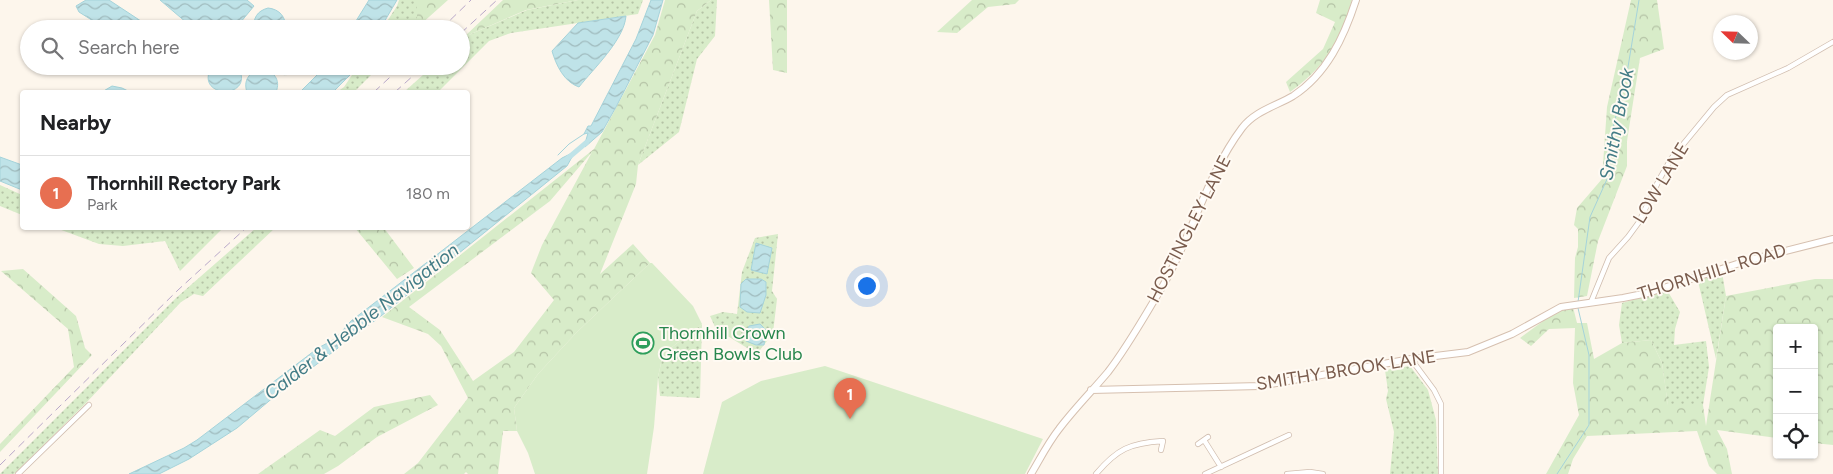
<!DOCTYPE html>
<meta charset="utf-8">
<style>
body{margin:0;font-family:Figtree,sans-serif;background:#f6f6f6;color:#202124}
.controls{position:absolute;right:15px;bottom:15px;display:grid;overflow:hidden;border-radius:5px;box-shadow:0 1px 4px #0004}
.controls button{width:45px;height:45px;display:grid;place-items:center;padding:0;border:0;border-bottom:1px solid #e0e0e0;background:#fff;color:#202124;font:25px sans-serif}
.compass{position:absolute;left:1713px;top:15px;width:45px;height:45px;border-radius:50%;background:#fff;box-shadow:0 1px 4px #0004;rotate:293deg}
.you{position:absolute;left:866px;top:285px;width:18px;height:18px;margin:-12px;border:4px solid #fff;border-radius:50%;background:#1a73e8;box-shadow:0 0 0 8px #1a73e833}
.badge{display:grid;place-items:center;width:32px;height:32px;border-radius:50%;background:#e76f51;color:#fff;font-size:16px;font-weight:700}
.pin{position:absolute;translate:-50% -41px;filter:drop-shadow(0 1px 2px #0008)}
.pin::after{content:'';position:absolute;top:26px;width:18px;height:15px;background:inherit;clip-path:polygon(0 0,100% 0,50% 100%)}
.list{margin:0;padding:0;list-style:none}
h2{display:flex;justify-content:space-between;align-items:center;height:65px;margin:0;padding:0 20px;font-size:21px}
h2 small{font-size:16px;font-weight:400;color:#757577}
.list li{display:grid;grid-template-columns:32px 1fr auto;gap:15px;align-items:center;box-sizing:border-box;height:75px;padding:0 20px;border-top:1px solid #e0e0e0}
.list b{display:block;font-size:19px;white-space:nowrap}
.list p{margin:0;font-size:16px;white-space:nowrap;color:#757577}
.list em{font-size:16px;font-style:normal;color:#757577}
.icon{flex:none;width:28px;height:28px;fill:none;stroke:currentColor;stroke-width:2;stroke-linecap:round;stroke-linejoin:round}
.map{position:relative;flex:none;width:1833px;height:474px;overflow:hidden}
.search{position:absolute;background:#fff;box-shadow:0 1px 4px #0004;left:20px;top:20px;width:450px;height:55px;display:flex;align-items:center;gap:12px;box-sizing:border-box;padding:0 18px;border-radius:28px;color:#757577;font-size:19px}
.panel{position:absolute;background:#fff;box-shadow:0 1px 4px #0004;left:20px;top:90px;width:450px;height:140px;border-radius:5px}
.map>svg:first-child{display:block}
.grass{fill:url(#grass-dots)}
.forest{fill:url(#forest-crowns);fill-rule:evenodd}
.park{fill:#d8ecc9}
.water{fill:url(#water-waves);stroke:#a5d3da}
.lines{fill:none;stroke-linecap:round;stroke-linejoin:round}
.stream{stroke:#a5d3da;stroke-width:1}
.canal{stroke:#bfe3e8;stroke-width:5}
.street-casing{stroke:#d1beb0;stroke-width:6}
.secondary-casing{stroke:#d6c0b0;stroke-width:8}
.street{stroke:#fff;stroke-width:4.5}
.secondary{stroke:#fff;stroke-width:6}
.rail{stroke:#b9a8c9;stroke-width:1;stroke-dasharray:8 5;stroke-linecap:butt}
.labels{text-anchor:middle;stroke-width:4;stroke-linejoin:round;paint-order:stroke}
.street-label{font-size:18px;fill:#7a5c4d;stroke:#fffaf3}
.leisure-label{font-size:18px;fill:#27864d;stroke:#fffaf3;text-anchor:start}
.water-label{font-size:19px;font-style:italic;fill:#437c86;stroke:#fffaf3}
</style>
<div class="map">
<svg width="1833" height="474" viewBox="0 0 1833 474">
<defs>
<pattern id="grass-dots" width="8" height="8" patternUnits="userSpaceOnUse" patternTransform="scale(1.25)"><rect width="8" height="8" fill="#d8ecc9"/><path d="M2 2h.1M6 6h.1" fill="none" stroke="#b4c2a5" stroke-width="1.8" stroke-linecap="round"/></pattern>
<pattern id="forest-crowns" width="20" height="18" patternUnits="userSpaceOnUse" patternTransform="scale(1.25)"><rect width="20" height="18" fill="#d8ecc9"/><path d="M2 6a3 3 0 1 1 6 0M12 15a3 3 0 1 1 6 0" fill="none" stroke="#b4c2a5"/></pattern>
<pattern id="water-waves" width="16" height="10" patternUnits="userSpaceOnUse" patternTransform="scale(1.25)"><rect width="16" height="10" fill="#bfe3e8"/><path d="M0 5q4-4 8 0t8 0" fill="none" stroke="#a0bbbe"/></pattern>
</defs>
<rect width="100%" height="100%" fill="#fdf6ec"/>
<!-- grass -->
<path class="grass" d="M399 0H417V22L420 25 417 29H382L397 6Z
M578 0H643L638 14 511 33 489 41 438 92H404L433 66H461V40L464 37 527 10Z
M711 0H717L715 36 697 59 679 132 638 165 697 11Z
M358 66H380L354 92H337L344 87Z
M0 185 22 195V215L0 206Z
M56 228H223L180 271 165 241 123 246 99 244Z
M256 228H275L203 296 194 294 181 302 86 403 14 474H0L176 298Z
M778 234 772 291 777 299 773 333 757 354 716 329 710 316 723 312 737 314 742 272 755 238Z
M1722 272 1726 296 1716 359 1698 281Z
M1667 290 1680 312 1675 329 1674 345 1706 341 1709 367 1703 405 1668 406 1662 363 1651 340 1622 343 1619 325 1622 303Z
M702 324 700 398 660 396 658 377 663 354Z
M1410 366 1428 390 1436 420 1438 474H1390L1394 432 1386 399 1388 391 1385 370Z"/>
<!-- forest -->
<path class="forest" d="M417 0H448L420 25 417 22Z
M503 0H578L526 10 464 37Z
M665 0H711L697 11 638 165 636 184 600 274 633 244 650 263 576 333 538 374 514 408 517 431H503L498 474H468L466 472 464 474H404L418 463 468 398 441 346 428 334 382 317 594 149 655 35ZM592 152 542 245 531 273 554 300 514 352 473 381 440 330 409 307 550 201Z
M769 0H787V73L773 70Z
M972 0H1019L1015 4 988 7 957 33 937 32Z
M1320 0H1352C1348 12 1345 26 1339 37 1328 59 1310 78 1290 92L1286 82 1323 49 1335 22 1316 13Z
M1631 0H1657L1664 49 1640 58 1627 141V166L1598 241 1587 296 1574 298 1575 258 1578 247V229L1574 225 1577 208 1602 179 1607 107Z
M355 228H384L414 268 397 279Z
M23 269 76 316 85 348 92 355 0 452V444L74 367 68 329 1 271Z
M1815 279H1833V445L1814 443V328H1777V438L1717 430 1727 449 1732 474H1717L1709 466 1697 431 1587 436 1573 459 1568 474H1546L1579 415 1573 383 1575 328 1549 329 1531 346 1520 338 1557 311 1573 307 1577 323H1587L1594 359 1622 343 1651 340 1662 363 1668 405H1703L1706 426 1726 296Z
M430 395 438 405 377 437 338 466 324 474H258L320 430 335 436 374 407Z"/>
<!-- park -->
<path class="park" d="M650 263H652L693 306 702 324 663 354 658 377 654 427 647 474H535L528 453 517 431 514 408 538 374 576 333Z
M825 366 855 376 1043 439 1025 474H703L722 402 761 381Z"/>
<!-- water -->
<path class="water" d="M86 0H109L153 29H106L79 12 76 6Z
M160 0H247L254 6 235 29H194Z
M369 0H397L380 29H351Z
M651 0H663L653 35 616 107 602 132 585 147 582 144 586 140 588 133 584 134 588 126H591L636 39Z
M268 8C279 9 287 17 285 29H254C253 18 257 11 268 8Z
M626 16C624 40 594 68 579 87 564 82 556 65 552 51L578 23Z
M212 66H238C257 101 192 99 212 66Z
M270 66H299C291 78 278 77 270 66Z
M326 66H354L350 75 333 92H300Z
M260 69C274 70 281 80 276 92H247C243 81 249 72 260 69Z
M112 86 122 88 130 92H102Z
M570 154 572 157 567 166 381 316 346 342 340 340 337 344 338 348 275 396 237 428 189 459 159 474H129L184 448 197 440 318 348 335 339 351 321 562 158Z
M0 157 22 165V190L0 181Z
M756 243 772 248 767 274 751 270Z
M746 279H761L766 282V295L760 313 747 312 740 307 741 284Z
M760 324 766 330 764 345H756L746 341 745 335 749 326Z"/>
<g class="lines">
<!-- stream -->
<path class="stream" d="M558 155 569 144 584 134
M1578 302 1590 217 1608 177 1611 135 1627 73 1639 0
M1557 474 1589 425V355L1578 308"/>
<!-- canal -->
<path class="canal" d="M567 159 587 142"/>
<!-- street casing -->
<g class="street-casing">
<path id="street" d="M1591 302 1609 258 1628 237 1639 222 1659 180 1671 159 1714 107 1727 95 1788 68 1833 42
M1411 359 1434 390 1441 404V474
M1204 440 1221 467
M1198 444 1208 437
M18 474 89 405
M1096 474C1117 449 1130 443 1163 441L1161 450
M1205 474 1289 435
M1287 474 1310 472 1323 474"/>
</g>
<!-- secondary casing -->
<g class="secondary-casing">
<path id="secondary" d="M1091 390 1260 386 1411 359 1468 352 1512 334 1561 307 1623 298 1648 293 1746 261 1833 239
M1031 474C1040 459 1048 443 1059 429 1074 409 1092 391 1108 372 1128 346 1144 317 1161 289 1192 237 1206 176 1242 128 1255 111 1276 106 1293 96 1327 74 1344 37 1356 0"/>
</g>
<!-- street -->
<use href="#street" class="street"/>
<!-- secondary -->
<use href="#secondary" class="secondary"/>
<!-- rail -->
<path class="rail" d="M441 29 471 0
M461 33 497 0
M374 92 402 66
M395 92 424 66
M0 465 178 290 246 228"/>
</g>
<!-- icons -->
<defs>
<g id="stadium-ring" transform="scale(1.125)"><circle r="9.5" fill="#fffaf3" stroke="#2e9e5b" stroke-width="1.5"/><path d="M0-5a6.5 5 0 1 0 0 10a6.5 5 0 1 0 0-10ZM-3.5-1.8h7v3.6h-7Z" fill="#2e9e5b"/></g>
</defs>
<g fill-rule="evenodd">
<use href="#stadium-ring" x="643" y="343"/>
</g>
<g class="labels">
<!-- street labels -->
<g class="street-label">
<text transform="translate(1661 183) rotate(-59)" y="6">LOW LANE</text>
<text transform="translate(1189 229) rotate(-63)" y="6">HOSTINGLEY LANE</text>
<text transform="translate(1712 272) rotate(-17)" y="6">THORNHILL ROAD</text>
<text transform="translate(1346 370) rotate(-9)" y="6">SMITHY BROOK LANE</text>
</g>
<!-- leisure labels -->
<g class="leisure-label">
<text x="659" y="339">Thornhill Crown<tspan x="659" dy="21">Green Bowls Club</tspan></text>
</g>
<!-- water labels -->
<g class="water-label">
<text transform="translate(1616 124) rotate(-79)" y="7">Smithy Brook</text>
<text transform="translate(361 321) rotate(-38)" y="7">Calder &amp; Hebble Navigation</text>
</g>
</g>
</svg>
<div class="controls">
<button>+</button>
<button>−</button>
<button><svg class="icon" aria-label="locate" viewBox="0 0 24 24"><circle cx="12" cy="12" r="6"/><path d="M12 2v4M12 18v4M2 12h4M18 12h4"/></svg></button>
</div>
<svg class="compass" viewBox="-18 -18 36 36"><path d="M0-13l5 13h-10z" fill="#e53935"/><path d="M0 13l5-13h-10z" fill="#757577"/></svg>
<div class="you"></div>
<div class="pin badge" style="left:850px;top:419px">1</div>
<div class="search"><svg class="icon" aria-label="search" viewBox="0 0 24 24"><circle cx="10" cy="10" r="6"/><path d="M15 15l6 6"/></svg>Search here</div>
<section class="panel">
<h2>Nearby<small></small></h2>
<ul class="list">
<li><span class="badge">1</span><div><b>Thornhill Rectory Park</b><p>Park</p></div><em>180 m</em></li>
</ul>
</section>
</div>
